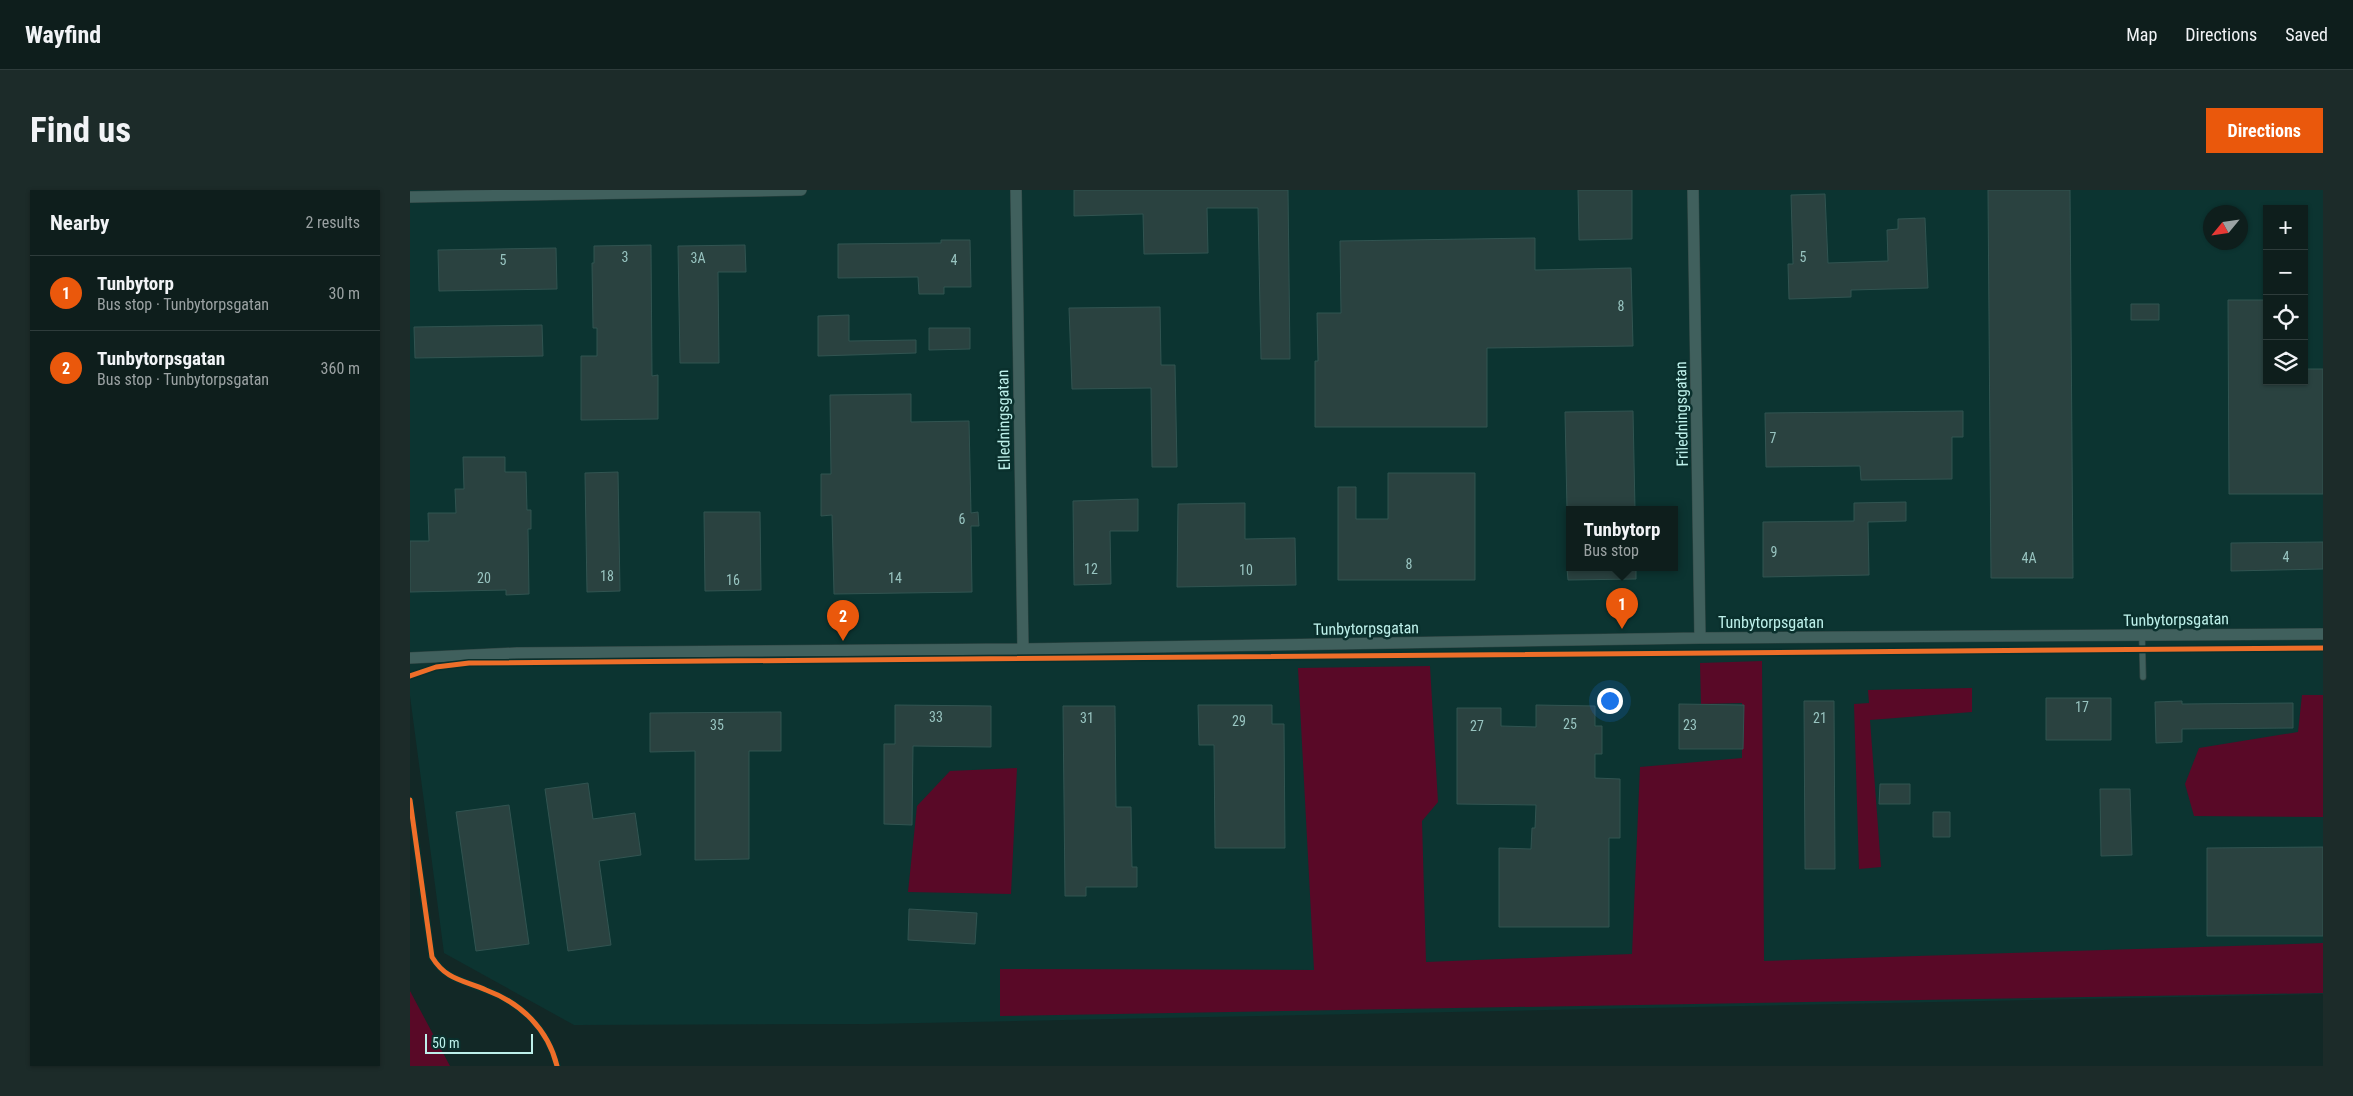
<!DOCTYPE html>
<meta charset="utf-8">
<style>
body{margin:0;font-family:"Roboto Condensed",sans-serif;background:#1c2b29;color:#f1f3f6}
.controls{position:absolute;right:15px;top:15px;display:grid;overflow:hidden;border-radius:0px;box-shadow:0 1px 4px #0004}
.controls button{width:45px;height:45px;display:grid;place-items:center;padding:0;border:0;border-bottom:1px solid #2e3c3b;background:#0e1e1c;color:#f1f3f6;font:25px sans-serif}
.compass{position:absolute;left:1793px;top:15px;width:45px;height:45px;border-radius:50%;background:#0e1e1c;box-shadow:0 1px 4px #0004;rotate:241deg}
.scale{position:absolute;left:15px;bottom:12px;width:108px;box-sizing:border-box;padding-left:5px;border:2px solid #bdf0ea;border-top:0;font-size:14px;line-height:18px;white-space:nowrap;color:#bdf0ea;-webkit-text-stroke:4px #0a302d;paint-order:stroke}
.you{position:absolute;left:1199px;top:510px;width:18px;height:18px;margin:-12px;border:4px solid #fff;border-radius:50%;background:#1a73e8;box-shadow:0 0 0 8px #1a73e833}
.badge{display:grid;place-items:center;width:32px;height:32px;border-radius:50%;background:#ea580c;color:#fff;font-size:16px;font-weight:700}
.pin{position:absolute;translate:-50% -41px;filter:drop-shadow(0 1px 2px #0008)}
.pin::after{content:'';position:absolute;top:26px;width:18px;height:15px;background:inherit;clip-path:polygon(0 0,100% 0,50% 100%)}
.popup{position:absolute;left:1156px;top:316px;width:112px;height:65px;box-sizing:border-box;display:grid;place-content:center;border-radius:0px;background:#0e1e1c;filter:drop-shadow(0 1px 4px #0005);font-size:16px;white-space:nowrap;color:#9ba2a3}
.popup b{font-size:19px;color:#f1f3f6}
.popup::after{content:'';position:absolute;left:50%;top:100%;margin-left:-10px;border:10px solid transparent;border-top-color:#0e1e1c}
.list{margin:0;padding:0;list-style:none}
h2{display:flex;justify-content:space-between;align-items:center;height:65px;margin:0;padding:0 20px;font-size:21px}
h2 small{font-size:16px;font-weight:400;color:#9ba2a3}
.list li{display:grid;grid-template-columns:32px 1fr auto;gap:15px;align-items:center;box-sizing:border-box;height:75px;padding:0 20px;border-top:1px solid #2e3c3b}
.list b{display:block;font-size:19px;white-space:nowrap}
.list p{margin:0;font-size:16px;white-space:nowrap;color:#9ba2a3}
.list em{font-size:16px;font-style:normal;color:#9ba2a3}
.icon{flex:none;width:28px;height:28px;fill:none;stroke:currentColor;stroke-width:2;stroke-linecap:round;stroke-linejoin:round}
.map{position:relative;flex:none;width:1913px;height:876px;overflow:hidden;border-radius:0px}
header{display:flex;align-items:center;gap:30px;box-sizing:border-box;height:70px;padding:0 25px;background:#0e1e1c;border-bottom:1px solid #2e3c3b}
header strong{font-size:24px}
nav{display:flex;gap:28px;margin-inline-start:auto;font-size:18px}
.intro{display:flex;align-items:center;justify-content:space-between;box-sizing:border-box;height:120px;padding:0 30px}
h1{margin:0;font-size:35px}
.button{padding:12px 22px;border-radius:0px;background:#ea580c;color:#fff;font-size:18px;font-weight:700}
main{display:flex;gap:30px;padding:0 30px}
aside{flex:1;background:#0e1e1c;border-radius:0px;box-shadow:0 1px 4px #0004}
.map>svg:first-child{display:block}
.built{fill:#0c3431;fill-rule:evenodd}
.green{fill:#590927}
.building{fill:#2a4240;stroke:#315451}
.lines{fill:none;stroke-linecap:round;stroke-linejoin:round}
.lane-casing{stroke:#314644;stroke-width:7}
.street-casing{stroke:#314644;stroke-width:12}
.lane{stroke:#40605d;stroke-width:5.5}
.street{stroke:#40605d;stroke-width:11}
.cycleway-casing{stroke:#0a302d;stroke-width:8}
.cycleway{stroke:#ee6e29;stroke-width:5}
.labels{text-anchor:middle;stroke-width:5;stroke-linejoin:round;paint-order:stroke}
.number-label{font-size:14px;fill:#98c4c0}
.street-label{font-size:16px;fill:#bdf0ea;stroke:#0a302d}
</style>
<header>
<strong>Wayfind</strong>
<nav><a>Map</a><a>Directions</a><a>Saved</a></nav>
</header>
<div class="intro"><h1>Find us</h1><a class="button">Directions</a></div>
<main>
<aside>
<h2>Nearby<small>2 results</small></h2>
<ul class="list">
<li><span class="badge">1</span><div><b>Tunbytorp</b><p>Bus stop · Tunbytorpsgatan</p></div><em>30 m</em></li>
<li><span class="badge">2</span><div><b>Tunbytorpsgatan</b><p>Bus stop · Tunbytorpsgatan</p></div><em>360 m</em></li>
</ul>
</aside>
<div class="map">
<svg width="1913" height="876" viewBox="0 0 1913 876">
<rect width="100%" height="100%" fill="#122826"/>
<!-- built -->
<path class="built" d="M0 0H1913V804L460 834 164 835 34 763 0 506ZM1857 19H1894V191H1857ZM1800 22H1830V52H1800ZM1160 320H1264V378H1160Z"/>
<!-- green -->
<path class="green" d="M1352 471 1354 771 1913 753V803L590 826V779L904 780 888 478 1020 476 1028 612 1012 631 1016 772 1222 764 1230 577 1332 568V513L1291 514 1290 473Z
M1562 498V522L1460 530 1471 677 1449 679 1444 514 1459 513 1458 500Z
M1892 505H1913V627L1784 626 1775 594 1789 558 1888 542Z
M607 578 601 704 498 702 507 616 540 581Z
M0 801 40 876H0Z"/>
<!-- building -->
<path class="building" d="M664 0H878L880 169H851L848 18H797L798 63 734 64 733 24 664 26Z
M1168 0H1222V49L1169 50Z
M1578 0H1660L1663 388H1581Z
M1415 4 1418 73 1478 71 1477 40 1488 39V29L1515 28 1518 98 1441 100V107L1379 109 1378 74H1383L1381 5Z
M1125 48V80L1221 78 1223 156 1077 158V237H905V171H908L907 123H931L930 51Z
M531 50H560L561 97H534V104H509L508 87 428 88V54L531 53Z
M241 55 242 186 248 185V229L171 230V166H187V138H183L182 73H184V56Z
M335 55 336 82H308L309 173H270L268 56Z
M146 58 147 99 29 101 28 60Z
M1818 110H1857V191H1894V179H1913V304H1819Z
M1721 114H1749V130H1721Z
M750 117 751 175H765L767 277H742L741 198 662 199 659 118Z
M439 125V151L506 150V163L408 166V126Z
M132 135 133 166 5 168 4 137Z
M519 138H560V159L519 160Z
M501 204V232L559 231 561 323 568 322 569 336H561L562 402 424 404 422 325 411 326V284H421L420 205Z
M1223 221 1225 320H1157L1155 222Z
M1553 221V247H1542V289L1451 290 1450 276 1356 277 1355 223Z
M53 267H95V282H116L117 320H121V339H118L119 404 96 405V400L0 402V351H19L18 323H46L45 299H54Z
M208 282 210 401 177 402 175 283Z
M978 283H1065V390H928V297H946V329H978Z
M728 309V341H700L701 394 664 395 663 311Z
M1496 312V331L1458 332 1459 385 1353 387V332L1444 331V313Z
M835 313V349L885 348 886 395 767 397 768 314Z
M294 322H350L351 400 295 401Z
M1913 352V379L1821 381V353Z
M1157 378H1226V389L1158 390Z
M1636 508H1701V550H1636Z
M1394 511H1424L1425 679H1395Z
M1772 511V514L1883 513V538L1772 539V552L1746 553 1745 512Z
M1269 514 1334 515 1333 559H1269Z
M485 515 581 516V557L503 556 502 635 474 634V554H485Z
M788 515H862V534H874L875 658H805L804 555H789Z
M1126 515 1185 516V536H1192V564H1185V588L1210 589V648H1199V737H1089V658L1121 659 1122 638H1125L1126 615 1047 614V518H1091V536L1126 537Z
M653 516H705L706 617H721L722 677H727V697H676V706H655Z
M371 522V561H339V669L285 670V561L240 562V523Z
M178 593 183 629 225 623 231 665 189 671 201 755 158 761 135 599Z
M1470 594H1500V614H1469Z
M1690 599H1720L1722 665 1691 666Z
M99 615 119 754 66 761 46 622Z
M1523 622H1540V647H1523Z
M1913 657V746H1797V658Z
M499 719 567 723 565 754 498 750Z"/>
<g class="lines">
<!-- lane casing -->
<g class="lane-casing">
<path id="lane" d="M1732 446 1733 487"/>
</g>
<!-- street casing -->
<g class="street-casing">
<path id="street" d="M606 0 613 459
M1283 0 1290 448
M0 7 391 0
M0 468 107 463 613 459 1290 448 1913 444"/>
</g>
<!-- lane -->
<use href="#lane" class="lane"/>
<!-- street -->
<use href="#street" class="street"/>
<!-- cycleway casing -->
<g class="cycleway-casing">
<path id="cycleway" d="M0 486 26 477 59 473 1913 458
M0 610 22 767C36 790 53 790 76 800 111 813 138 839 147 876"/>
</g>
<!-- cycleway -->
<use href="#cycleway" class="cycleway"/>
</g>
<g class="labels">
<!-- number labels -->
<g class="number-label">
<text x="215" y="72">3</text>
<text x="1393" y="72">5</text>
<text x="288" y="73">3A</text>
<text x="93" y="75">5</text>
<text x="544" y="75">4</text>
<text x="1211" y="121">8</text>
<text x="1363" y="253">7</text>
<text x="552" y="334">6</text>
<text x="1364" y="367">9</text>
<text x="1876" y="372">4</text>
<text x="1619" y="373">4A</text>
<text x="999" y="379">8</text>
<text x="681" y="384">12</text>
<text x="836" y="385">10</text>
<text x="197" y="391">18</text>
<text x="74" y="393">20</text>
<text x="485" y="393">14</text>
<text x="323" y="395">16</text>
<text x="1672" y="522">17</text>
<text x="526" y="532">33</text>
<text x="677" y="533">31</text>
<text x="1410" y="533">21</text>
<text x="829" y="536">29</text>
<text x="1160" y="539">25</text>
<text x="307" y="540">35</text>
<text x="1280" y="540">23</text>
<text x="1067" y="541">27</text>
</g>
<!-- street labels -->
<g class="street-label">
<text transform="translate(1271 224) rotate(-91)" y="6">Friledningsgatan</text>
<text transform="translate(593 230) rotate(-91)" y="6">Elledningsgatan</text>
<text transform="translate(1766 429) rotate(-1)" y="6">Tunbytorpsgatan</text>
<text x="1361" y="438">Tunbytorpsgatan</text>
<text transform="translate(956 438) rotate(-1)" y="6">Tunbytorpsgatan</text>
</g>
</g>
</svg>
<div class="controls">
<button>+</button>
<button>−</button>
<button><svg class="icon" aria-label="locate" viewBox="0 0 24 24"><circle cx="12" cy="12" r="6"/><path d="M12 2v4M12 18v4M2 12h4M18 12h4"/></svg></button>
<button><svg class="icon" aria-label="layers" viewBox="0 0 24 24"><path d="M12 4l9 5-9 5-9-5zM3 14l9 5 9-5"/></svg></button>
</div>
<svg class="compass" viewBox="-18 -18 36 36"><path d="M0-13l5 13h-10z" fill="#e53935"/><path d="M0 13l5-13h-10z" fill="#9ba2a3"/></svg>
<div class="scale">50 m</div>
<div class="you"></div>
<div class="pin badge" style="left:1212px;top:439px">1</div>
<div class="popup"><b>Tunbytorp</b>Bus stop</div>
<div class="pin badge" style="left:433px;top:451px">2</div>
</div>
</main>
